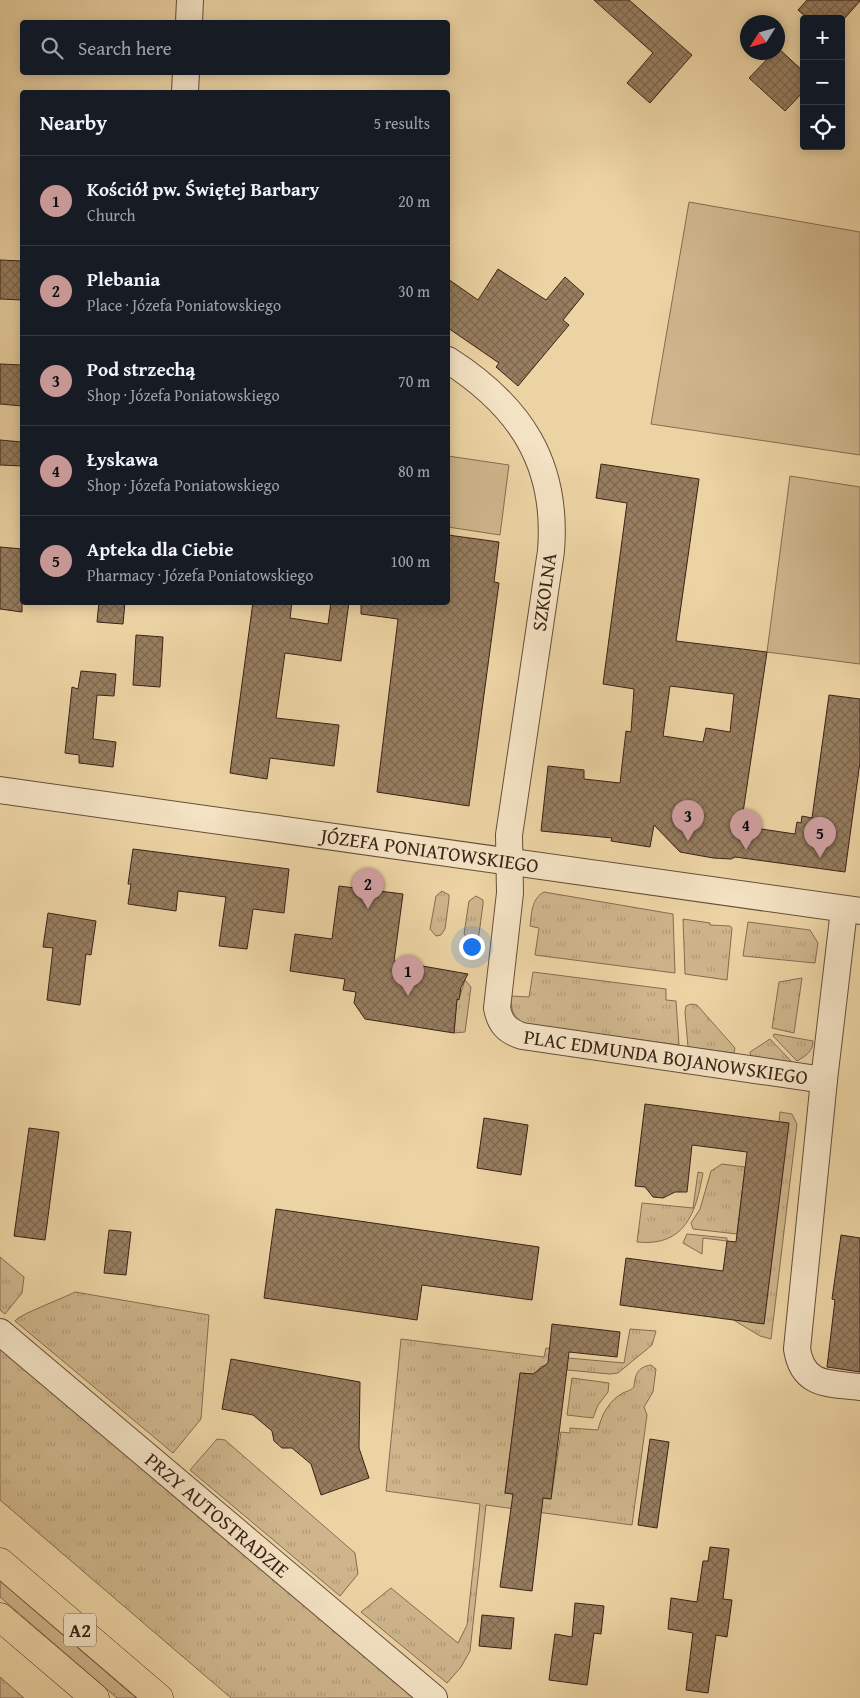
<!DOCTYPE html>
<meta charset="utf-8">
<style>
body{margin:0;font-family:"Gentium Book Plus",serif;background:#20242c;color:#f1f3f6}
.controls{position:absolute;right:15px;top:15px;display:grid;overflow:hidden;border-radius:5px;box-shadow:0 2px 12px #0003}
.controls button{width:45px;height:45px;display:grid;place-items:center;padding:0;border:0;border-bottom:1px solid #363941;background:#171b24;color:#f1f3f6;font:25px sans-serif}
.compass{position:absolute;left:740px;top:15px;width:45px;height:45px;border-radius:50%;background:#171b24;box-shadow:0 2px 12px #0003;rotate:233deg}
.you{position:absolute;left:471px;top:946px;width:18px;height:18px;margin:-12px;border:4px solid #fff;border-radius:50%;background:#1a73e8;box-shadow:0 0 0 8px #1a73e833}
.badge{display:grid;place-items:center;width:32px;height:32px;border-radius:50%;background:#c59692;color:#111;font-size:16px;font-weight:700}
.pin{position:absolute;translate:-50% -41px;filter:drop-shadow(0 1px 2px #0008)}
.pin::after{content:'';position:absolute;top:26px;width:18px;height:15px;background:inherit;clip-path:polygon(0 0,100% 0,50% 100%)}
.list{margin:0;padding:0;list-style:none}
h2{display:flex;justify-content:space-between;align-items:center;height:65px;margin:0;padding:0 20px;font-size:21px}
h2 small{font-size:16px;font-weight:400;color:#9ea1a6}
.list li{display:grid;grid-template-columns:32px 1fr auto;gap:15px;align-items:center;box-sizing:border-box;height:90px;padding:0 20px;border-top:1px solid #363941}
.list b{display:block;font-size:19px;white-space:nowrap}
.list p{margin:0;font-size:16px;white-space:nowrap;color:#9ea1a6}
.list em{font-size:16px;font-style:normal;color:#9ea1a6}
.icon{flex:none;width:28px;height:28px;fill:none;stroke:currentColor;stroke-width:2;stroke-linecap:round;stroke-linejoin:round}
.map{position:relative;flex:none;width:860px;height:1698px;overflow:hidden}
.search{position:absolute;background:#171b24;box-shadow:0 2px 12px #0003;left:20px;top:20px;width:430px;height:55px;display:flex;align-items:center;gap:12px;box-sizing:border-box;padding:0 18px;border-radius:5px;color:#9ea1a6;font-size:19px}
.panel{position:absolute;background:#171b24;box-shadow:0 2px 12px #0003;left:20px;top:90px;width:430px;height:515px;border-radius:5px}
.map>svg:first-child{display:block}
.grass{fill:url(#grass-tufts);stroke:#846c52}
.green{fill:#ceb58b;stroke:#846c52}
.building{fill:url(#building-cross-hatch);stroke:#3b2218;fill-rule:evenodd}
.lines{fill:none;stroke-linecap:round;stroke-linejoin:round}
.minor-casing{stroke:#674e3b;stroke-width:28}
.highway-casing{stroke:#3b2218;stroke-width:29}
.minor{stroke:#f3e2c3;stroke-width:26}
.highway{stroke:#ecd3a3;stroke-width:28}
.labels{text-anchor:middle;stroke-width:4;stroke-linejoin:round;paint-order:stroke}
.shield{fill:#f3e2c3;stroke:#725c4b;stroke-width:1}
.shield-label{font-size:19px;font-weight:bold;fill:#3b2218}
.street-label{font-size:20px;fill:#3b2218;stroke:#f3e2c3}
</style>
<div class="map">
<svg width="860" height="1698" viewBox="0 0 860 1698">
<defs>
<pattern id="grass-tufts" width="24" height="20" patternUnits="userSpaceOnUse" patternTransform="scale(1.25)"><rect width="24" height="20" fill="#ceb58b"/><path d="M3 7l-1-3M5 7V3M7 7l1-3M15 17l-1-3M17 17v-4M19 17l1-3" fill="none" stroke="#b29b77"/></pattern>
<pattern id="building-cross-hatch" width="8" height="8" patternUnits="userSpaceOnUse" patternTransform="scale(1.25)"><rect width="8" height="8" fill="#977e60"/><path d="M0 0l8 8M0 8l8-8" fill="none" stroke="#7c674e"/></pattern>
</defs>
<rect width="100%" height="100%" fill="#ecd3a3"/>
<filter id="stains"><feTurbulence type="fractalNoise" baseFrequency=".004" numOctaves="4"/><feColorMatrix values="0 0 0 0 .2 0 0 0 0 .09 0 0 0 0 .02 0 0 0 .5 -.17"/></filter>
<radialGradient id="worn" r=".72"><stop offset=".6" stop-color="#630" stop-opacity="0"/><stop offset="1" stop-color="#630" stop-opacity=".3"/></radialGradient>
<!-- grass -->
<path class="grass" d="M442 891 449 895V899L445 929 441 935 436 936 430 929 436 896Z
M544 892 673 914 675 973 535 955 539 928 530 926C532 913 531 899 544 892Z
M476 896 483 900V904L479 934 478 938 470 941 464 934 469 901Z
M683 919 710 923V925L730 926 732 928 727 980 685 974Z
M748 922 810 930 818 943 815 963 743 956Z
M533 972 666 989V1000L676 1001 679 1045 527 1025C514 1018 510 1011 511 996L529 997Z
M802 978 794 1033 772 1028 779 982Z
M465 980 471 987 465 1032 454 1033 457 999H459Z
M691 1004 697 1005 735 1048 734 1053 688 1047 685 1012 686 1006Z
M774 1034 813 1041C813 1051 806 1056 797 1061L773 1036Z
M770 1039 792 1062 751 1057 750 1052Z
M780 1112 792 1114 797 1124 771 1339 760 1336 732 1319 789 1123 779 1122Z
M722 1164 745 1167 737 1234 693 1229 691 1223 700 1209 711 1171Z
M698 1172 703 1173C696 1213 685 1247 637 1242L642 1203 693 1208Z
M687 1234 727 1238V1241L703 1238 702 1254 683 1243Z
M0 1257 24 1277 22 1293 5 1314 0 1310Z
M75 1292 209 1315 201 1419 173 1453 15 1321C18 1315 64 1298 75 1292Z
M630 1329 656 1331 652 1345 618 1373 610 1374 567 1370 568 1358 624 1363Z
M401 1339 544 1357 546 1348 555 1349 548 1365 540 1367 535 1374 520 1373 505 1493 551 1499 561 1432 570 1433V1428L598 1430C601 1416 609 1400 623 1393 627 1391 630 1391 634 1387 635 1375 637 1367 651 1365L656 1369 653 1392 644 1407 647 1415 632 1525 486 1505 470 1651 461 1667 447 1683 361 1612 391 1588 458 1643 467 1625 480 1504 386 1491Z
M0 1348 414 1698H231L0 1500Z
M572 1378 609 1383 608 1392 598 1405 593 1418 567 1415Z
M217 1439 225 1440 355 1553 358 1574 340 1596 190 1470Z
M0 1581 136 1698H117L0 1597Z
M0 1677 24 1698H0Z"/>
<!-- green -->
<path class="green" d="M689 202 860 232V455L651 424Z
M448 456 509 465 500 535 448 527Z
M790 476 860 487V664L767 652Z"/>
<!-- building -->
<path class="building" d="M594 0H629L692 55 650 103 627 83 653 53Z
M807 0H860V1L844 19H808L798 10Z
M778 48 804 72V91L785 111 749 78 774 52H778Z
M0 260 22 261V300L0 299Z
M498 269 546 300 565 277 584 294 563 320 569 325 518 386 496 367 499 363 448 328V279L478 300Z
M0 364 22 365V406L0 404Z
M0 440 22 442V466L0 465Z
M601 464 699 479 676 641 767 652 741 826 795 834 797 822 801 823 802 816 812 818 829 695 860 699V762L845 872 735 857 731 859 713 858 680 852 654 825 650 847 611 841 612 838 541 831 548 766 584 770V779L620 783 626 731 631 732 634 689 603 684 627 503 596 498ZM670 686 734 694 730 732 706 728 703 742 663 736Z
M448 535 499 542 494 582 499 583 469 806 377 792 398 619 361 614V602H448Z
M0 547 22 549V612L0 609Z
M99 602H125L123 624 97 622Z
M253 602H292L290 618 328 624 331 602H349L341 661 285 653 276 718 339 725 334 766 270 758 267 779 230 773Z
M136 635 163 637 160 687 133 685Z
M81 671 116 674 114 696 97 695 93 739 116 742 113 767 79 763V755L65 753 72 687 78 689Z
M133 849 289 869 284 913 253 909 247 949 219 946 226 897 178 891 176 911 128 904 131 884H128Z
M339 886 403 894 394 961 468 974 461 987 459 1000 457 999 454 1033 365 1019 354 1003 356 992 343 990 345 979 290 971 295 934 332 939Z
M48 913 96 921 91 955 86 954 80 1005 47 1000 53 948 43 947Z
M645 1104 789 1123 764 1324 620 1305 626 1258 723 1271 727 1241 736 1242 747 1152 692 1145 687 1192H675L663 1198 653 1197 645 1187 635 1186Z
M484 1118 528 1125 521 1175 477 1168Z
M29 1128 59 1132 45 1240 14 1236Z
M276 1209 539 1247 532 1300 422 1285 417 1320 264 1298Z
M109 1230 131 1232 126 1275 104 1273Z
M841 1235 860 1238V1372L827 1367 835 1300 832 1299Z
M552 1324 620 1332 617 1357 569 1352 551 1499 543 1498 532 1591 500 1587 513 1494 505 1493 520 1373 533 1374 548 1363Z
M231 1359 360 1382 359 1448 369 1478 321 1495 311 1464 292 1448H282L274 1441 272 1431 253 1415 222 1409Z
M650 1439 669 1442 657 1528 638 1525Z
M710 1547 729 1549 723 1599 732 1600 727 1637 716 1635 708 1693 686 1690 693 1633 668 1629 671 1598 697 1602 703 1561H708Z
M575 1603 604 1606 601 1634 594 1633 587 1685 549 1680 555 1634 572 1637Z
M482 1615 514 1618 511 1649 479 1646Z"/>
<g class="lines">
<!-- minor casing -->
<g class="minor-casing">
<g id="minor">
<path d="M189 22 190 0"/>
<path d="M185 92 186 72"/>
<path id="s1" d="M448 360C520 406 558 463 551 551L509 835 510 893 497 1008C500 1024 507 1031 522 1036L824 1080 844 910"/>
<path id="s2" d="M0 790 860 911"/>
<path d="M824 1080 797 1349C803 1387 829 1383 860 1387"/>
<path id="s3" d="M0 1332 434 1698"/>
</g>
</g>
<!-- highway casing -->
<g class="highway-casing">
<path id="highway" d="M0 1562 159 1698
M0 1617 95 1698"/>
</g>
<!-- minor -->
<use href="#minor" class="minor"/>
<!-- highway -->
<use href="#highway" class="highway"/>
</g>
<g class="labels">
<!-- shield labels -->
<rect class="shield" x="64" y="1613.5" width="32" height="33" rx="4"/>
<g class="shield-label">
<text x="80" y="1637">A2</text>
</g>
<!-- street labels -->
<g class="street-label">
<text transform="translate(544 592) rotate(-82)" y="7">SZKOLNA</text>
<text dy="7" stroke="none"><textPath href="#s2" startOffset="434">JÓZEFA PONIATOWSKIEGO</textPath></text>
<text dy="7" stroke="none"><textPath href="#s1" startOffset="876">PLAC EDMUNDA BOJANOWSKIEGO</textPath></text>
<text dy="7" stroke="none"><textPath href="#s3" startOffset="284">PRZY AUTOSTRADZIE</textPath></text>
</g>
</g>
<rect width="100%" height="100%" filter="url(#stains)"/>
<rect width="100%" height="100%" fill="url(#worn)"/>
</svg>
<div class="controls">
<button>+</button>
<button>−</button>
<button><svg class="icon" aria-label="locate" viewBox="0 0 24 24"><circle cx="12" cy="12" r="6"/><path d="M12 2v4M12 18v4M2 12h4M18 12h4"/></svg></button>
</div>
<svg class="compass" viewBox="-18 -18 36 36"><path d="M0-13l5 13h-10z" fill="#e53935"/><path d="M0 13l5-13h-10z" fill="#9ea1a6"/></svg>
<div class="you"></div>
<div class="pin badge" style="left:408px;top:996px">1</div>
<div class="pin badge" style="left:368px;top:909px">2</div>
<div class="pin badge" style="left:688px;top:841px">3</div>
<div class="pin badge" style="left:746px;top:850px">4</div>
<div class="pin badge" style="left:820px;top:858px">5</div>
<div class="search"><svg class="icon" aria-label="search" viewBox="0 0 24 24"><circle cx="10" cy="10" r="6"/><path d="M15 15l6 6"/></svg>Search here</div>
<section class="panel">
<h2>Nearby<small>5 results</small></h2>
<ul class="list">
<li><span class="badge">1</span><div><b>Kościół pw. Świętej Barbary</b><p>Church</p></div><em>20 m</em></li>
<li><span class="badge">2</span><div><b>Plebania</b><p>Place · Józefa Poniatowskiego</p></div><em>30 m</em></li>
<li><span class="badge">3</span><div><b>Pod strzechą</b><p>Shop · Józefa Poniatowskiego</p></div><em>70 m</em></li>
<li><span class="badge">4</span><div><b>Łyskawa</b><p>Shop · Józefa Poniatowskiego</p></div><em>80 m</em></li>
<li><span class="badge">5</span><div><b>Apteka dla Ciebie</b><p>Pharmacy · Józefa Poniatowskiego</p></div><em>100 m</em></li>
</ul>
</section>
</div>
